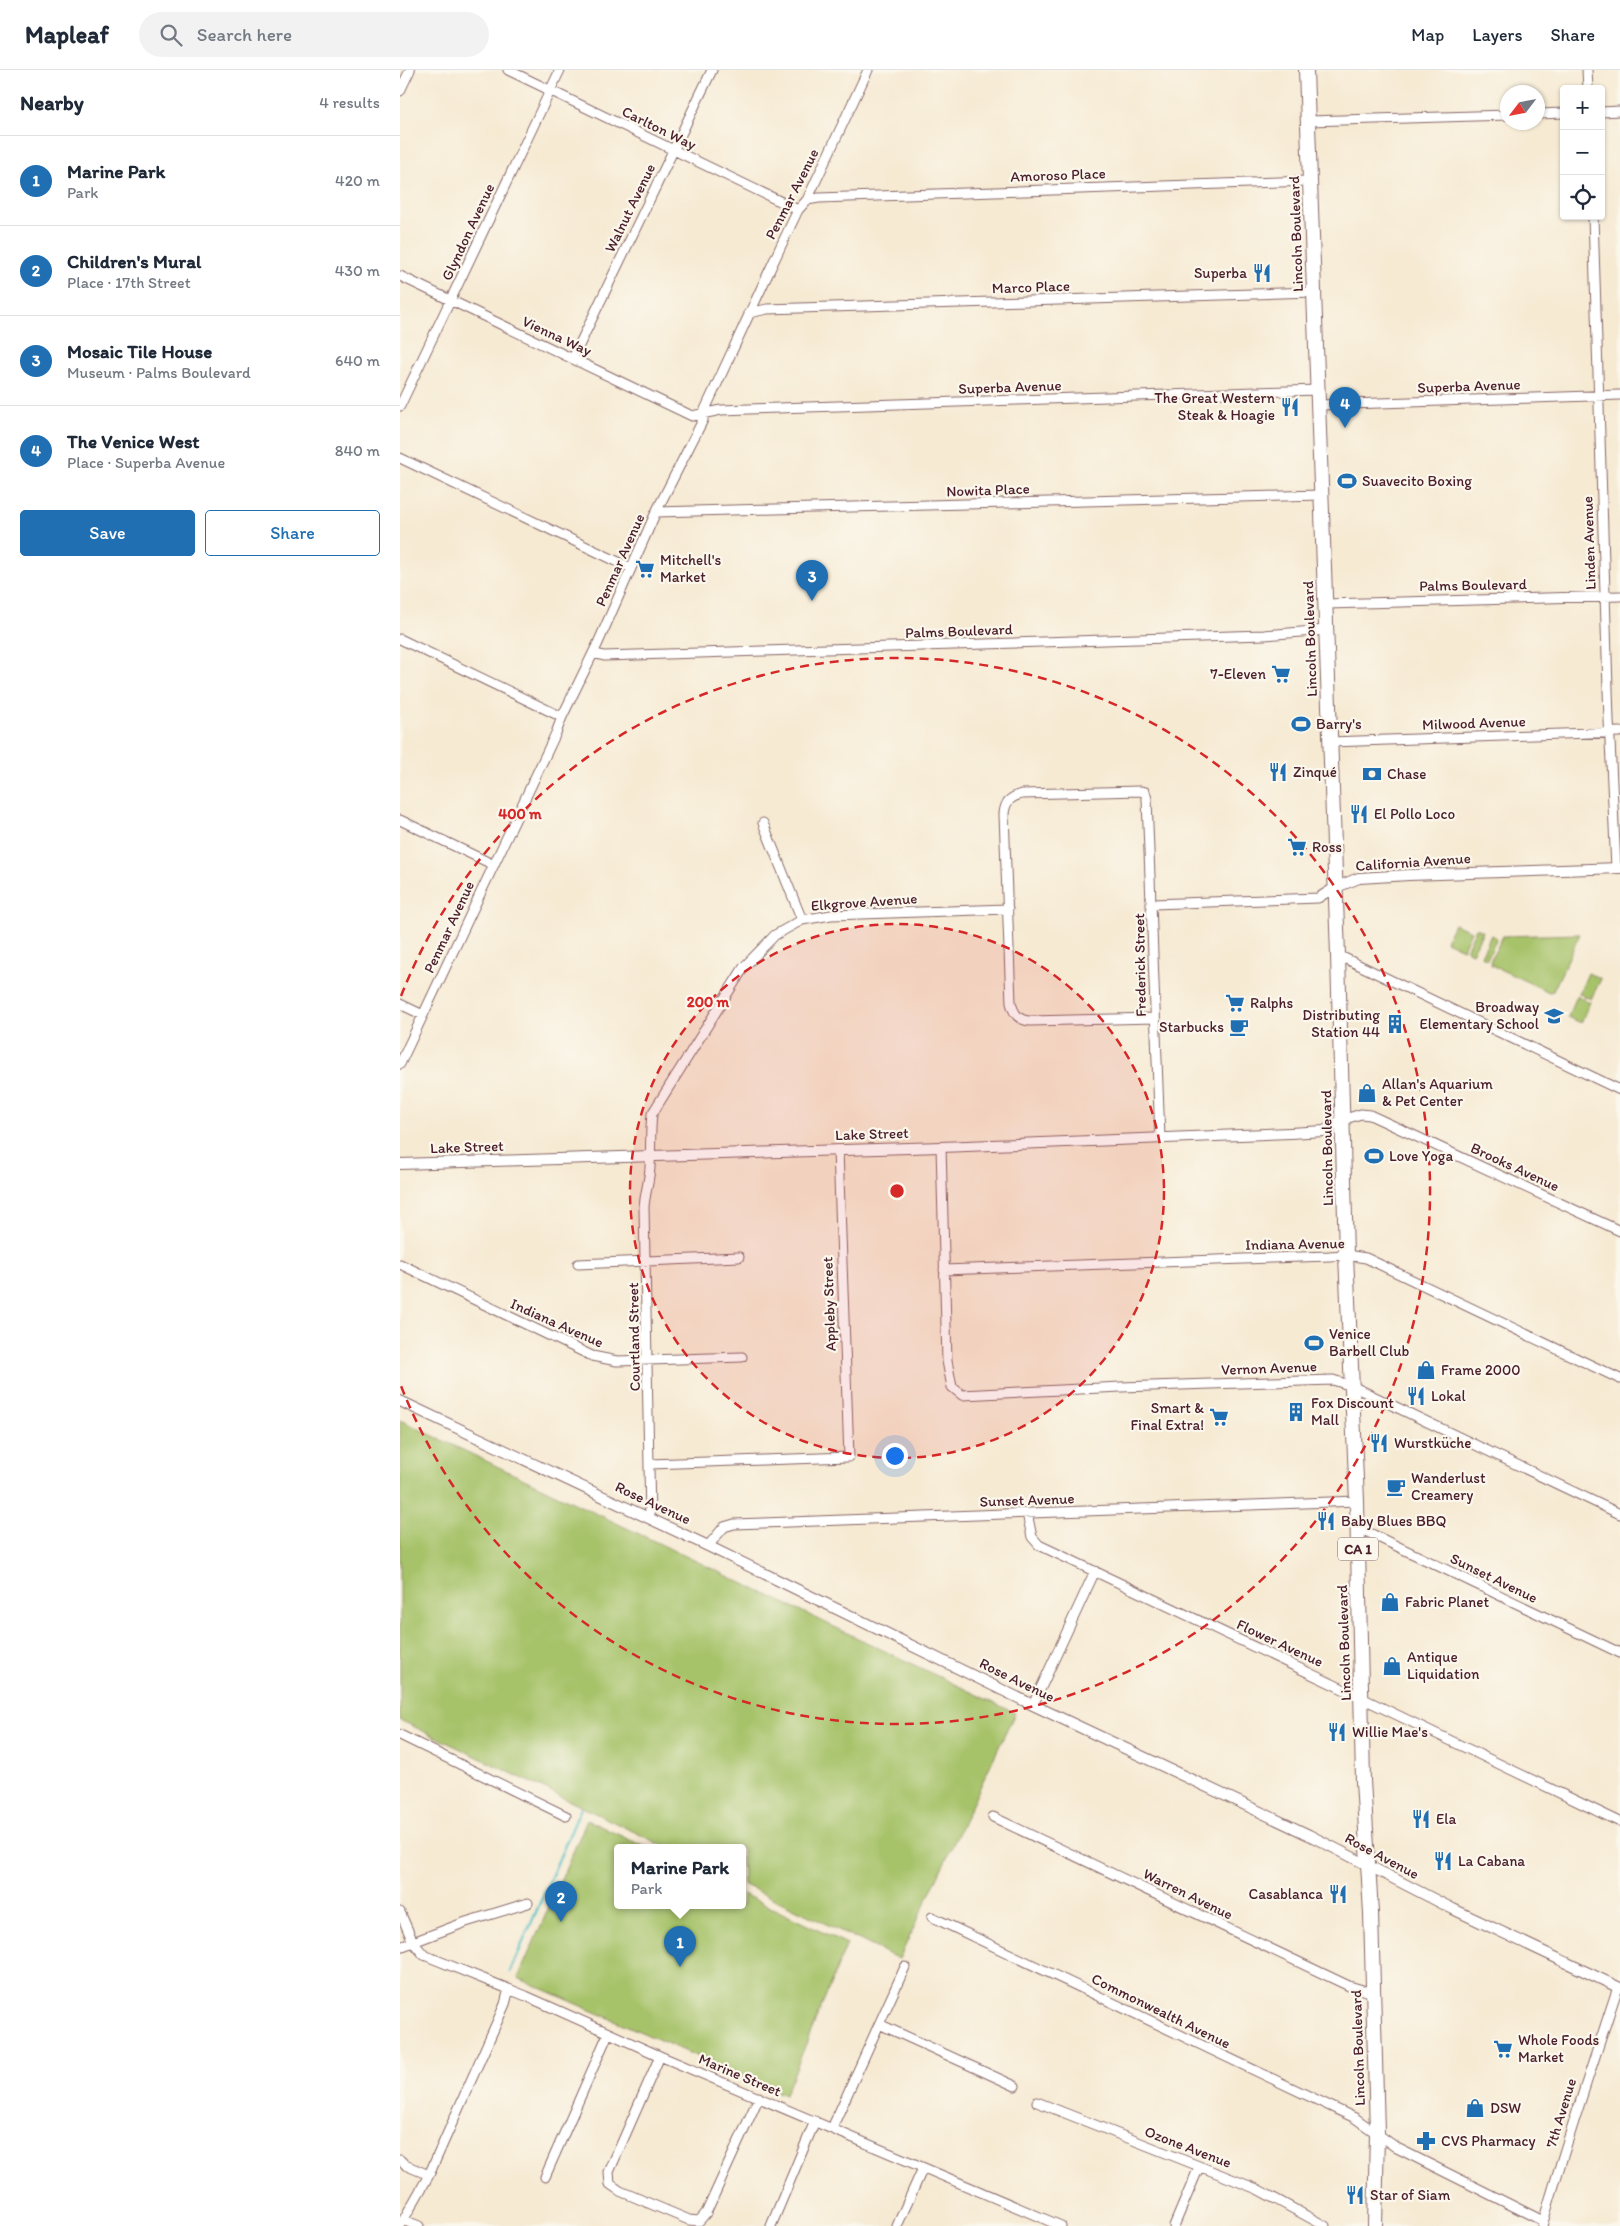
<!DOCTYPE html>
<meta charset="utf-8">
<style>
body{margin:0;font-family:Itim,sans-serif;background:#f2f2f3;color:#1f2937}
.controls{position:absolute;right:15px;top:15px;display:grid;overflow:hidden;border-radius:5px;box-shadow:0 1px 4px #0004}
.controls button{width:45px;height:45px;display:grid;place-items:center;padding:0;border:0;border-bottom:1px solid #e0e1e3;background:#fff;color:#1f2937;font:25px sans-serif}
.compass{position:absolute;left:1100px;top:15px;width:45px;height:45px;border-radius:50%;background:#fff;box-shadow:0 1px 4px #0004;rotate:238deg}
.you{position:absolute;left:494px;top:1385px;width:18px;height:18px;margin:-12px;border:4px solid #fff;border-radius:50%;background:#1a73e8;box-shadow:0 0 0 8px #1a73e833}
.badge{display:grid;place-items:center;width:32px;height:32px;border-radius:50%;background:#1f6fb2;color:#fff;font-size:16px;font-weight:700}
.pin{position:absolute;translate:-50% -41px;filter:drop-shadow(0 1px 2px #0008)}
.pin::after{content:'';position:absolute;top:26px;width:18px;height:15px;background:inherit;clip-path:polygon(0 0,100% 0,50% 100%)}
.popup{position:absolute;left:214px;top:1774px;width:132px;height:65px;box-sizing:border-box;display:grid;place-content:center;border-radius:5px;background:#fff;filter:drop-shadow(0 1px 4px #0005);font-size:16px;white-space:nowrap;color:#747a83}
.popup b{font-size:19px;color:#1f2937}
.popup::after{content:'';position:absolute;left:50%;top:100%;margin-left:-10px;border:10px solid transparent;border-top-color:#fff}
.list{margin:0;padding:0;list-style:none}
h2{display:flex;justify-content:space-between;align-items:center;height:65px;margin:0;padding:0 20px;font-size:21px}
h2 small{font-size:16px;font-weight:400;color:#747a83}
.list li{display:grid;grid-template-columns:32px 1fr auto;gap:15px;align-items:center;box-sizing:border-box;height:90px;padding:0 20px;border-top:1px solid #e0e1e3}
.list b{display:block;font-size:19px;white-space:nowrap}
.list p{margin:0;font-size:16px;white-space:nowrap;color:#747a83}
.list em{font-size:16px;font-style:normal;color:#747a83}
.actions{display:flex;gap:10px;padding:15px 20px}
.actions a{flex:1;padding:11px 0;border:1px solid #1f6fb2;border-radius:5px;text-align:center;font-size:18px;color:#1f6fb2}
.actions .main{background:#1f6fb2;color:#fff}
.icon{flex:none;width:28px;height:28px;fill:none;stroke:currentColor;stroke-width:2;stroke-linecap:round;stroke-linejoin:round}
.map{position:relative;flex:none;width:1220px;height:2156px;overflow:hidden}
header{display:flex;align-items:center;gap:30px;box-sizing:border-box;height:70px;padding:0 25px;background:#fff;border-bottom:1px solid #e0e1e3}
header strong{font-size:24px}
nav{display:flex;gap:28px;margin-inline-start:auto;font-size:18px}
.search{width:350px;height:45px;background:#f2f2f3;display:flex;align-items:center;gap:12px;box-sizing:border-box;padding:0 18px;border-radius:28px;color:#747a83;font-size:19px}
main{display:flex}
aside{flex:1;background:#fff}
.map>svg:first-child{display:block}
.green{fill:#a7c36a;stroke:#78714a}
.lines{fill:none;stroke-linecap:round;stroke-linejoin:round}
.stream{stroke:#50bec7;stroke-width:2.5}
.minor-casing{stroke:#866666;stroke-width:11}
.tertiary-casing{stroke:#866666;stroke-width:12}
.trunk-casing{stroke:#866666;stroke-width:16}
.minor{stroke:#fff;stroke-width:9}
.tertiary{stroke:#fff;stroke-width:10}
.trunk{stroke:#fff;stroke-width:14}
.ring{fill:none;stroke:#d62828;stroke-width:2.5;stroke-dasharray:9 6}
.labels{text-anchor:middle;stroke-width:4.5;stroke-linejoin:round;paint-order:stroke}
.shield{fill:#fbf7ec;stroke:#7f6065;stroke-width:1}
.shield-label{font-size:14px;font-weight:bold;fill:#4a1f2b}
.street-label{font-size:15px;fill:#4a1f2b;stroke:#fbf7ec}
.poi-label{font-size:15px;fill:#4a1f2b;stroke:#fbf7ec;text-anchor:start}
.centre{fill:#d62828;stroke:#fbf7ec;stroke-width:2.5}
.ring-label{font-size:15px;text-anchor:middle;font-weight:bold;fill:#d62828;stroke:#fbf7ec;stroke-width:4.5;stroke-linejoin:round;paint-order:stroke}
</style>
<header>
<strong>Mapleaf</strong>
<div class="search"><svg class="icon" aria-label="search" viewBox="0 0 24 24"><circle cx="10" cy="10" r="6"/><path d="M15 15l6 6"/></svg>Search here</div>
<nav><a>Map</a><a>Layers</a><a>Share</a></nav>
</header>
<main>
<aside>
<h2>Nearby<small>4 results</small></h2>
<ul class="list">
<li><span class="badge">1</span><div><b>Marine Park</b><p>Park</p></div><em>420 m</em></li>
<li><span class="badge">2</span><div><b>Children's Mural</b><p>Place · 17th Street</p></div><em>430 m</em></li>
<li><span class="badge">3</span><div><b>Mosaic Tile House</b><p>Museum · Palms Boulevard</p></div><em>640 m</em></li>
<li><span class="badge">4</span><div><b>The Venice West</b><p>Place · Superba Avenue</p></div><em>840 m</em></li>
</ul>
<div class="actions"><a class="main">Save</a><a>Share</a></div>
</aside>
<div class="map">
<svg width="1220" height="2156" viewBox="0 0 1220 2156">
<rect width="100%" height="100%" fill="#fbf7ec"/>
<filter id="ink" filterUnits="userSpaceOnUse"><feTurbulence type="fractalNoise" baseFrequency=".02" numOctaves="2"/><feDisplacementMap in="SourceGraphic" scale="10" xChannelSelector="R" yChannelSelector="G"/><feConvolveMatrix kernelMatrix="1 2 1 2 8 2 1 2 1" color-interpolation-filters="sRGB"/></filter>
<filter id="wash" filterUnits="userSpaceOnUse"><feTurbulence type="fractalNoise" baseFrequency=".0096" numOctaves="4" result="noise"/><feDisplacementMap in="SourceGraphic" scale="20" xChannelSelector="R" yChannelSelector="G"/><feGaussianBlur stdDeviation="1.12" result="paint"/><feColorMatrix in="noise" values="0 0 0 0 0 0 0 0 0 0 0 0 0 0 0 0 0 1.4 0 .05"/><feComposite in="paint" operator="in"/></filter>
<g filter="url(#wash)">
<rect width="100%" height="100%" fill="#f6ead3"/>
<!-- green -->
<path class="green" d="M1054 854 1071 861 1063 879 1046 871Z
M1076 858 1083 861 1072 883 1066 880Z
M1180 864 1153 921 1149 922 1091 895 1090 891 1103 866Z
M1091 865 1097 868 1087 889 1081 886Z
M1188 903 1201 909 1191 929 1179 924Z
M1177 926 1190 932 1181 953 1168 947Z
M0 1350 615 1643 499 1889 343 1814 342 1778H268L0 1650Z
M187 1750 247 1778H218V1836H342L343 1824 447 1874 385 2025 118 1908Z"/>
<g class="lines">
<!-- stream -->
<path class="stream" d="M110 1902 181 1738"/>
</g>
</g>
<g filter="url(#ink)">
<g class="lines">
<!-- minor casing -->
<g class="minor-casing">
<path id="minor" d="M108 0 398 140
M1187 0 1188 19
M0 21 10 0
M1201 42 1220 41
M1138 44 1164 43
M908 51 1108 45
M407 130 419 128 909 111
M1193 146 1209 650 1216 798
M0 206 292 346 321 340 918 320
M349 243 367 239 915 222
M173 288 312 0
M919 335 1220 325
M0 336 160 0
M0 388 231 498
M256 442 921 425
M926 534 1220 526
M0 569 162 647
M193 583 204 586 864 565 926 560
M930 672 1220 662
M0 750 94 795
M363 753 402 850
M753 834 918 828 934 818
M938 885 1220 1020
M0 934 23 945
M755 948 630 951C618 950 614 944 611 933L604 744C605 732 610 727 622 724L740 721 745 722 747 729 760 1068
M0 994 156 663 162 647 198 573 256 442 303 350V344L379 180 398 140 407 130 468 0
M942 1050 961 1044 970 1045 1220 1161
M541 1077 547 1291 552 1317 562 1325 721 1317 933 1310 952 1316 1220 1444
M0 1194 192 1286 217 1291 342 1287
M178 1194 339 1187
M544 1200 929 1186 946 1185 966 1188 1220 1309
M250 1394 449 1387 438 1080
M627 1443 632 1467 639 1475C833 1567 1027 1658 1220 1752
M250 1448 244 1137C245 1124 249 1111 250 1098 251 1080 250 1062 252 1044L344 897 375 865 402 850 431 845 608 839
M957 1457 1220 1583
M308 1476 324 1457 334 1454 957 1431
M633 1635 695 1501
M0 1665 166 1746
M593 1747 949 1916 973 1923
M0 1842 13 1872 24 1885 126 1926 260 1986 661 2156
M532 1847 955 2048 997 2078 1143 2151
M0 1877 66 1852 128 1833
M479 1954 615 2016
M260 1986 209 2102 210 2114 220 2121 289 2150 299 2151 306 2143 359 2027
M637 2032 857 2119 925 2156
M432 2058 505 1897
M0 2090 5 2095 29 2105
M145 2107 208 1964
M4 2150 19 2156
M0 2156 29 2105 105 1934 109 1919
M371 2156 415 2051
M497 2156 523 2098
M774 2156 799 2097
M1142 2156C1165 2075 1192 1996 1218 1917"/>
</g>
<!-- tertiary casing -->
<g class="tertiary-casing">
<path id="tertiary" d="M934 818 959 808 1009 805 1220 798
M0 1094 541 1077 890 1063 924 1061 942 1050
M0 1331 308 1476 633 1635 909 1765 1053 1839 1220 1918"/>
</g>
<!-- trunk casing -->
<g class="trunk-casing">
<path id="trunk" d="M906 0 938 885 946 1185 957 1431 963 1711 971 1843 977 2062 975 2156"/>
</g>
<!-- minor -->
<use href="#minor" class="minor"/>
<!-- tertiary -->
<use href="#tertiary" class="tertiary"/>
<!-- trunk -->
<use href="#trunk" class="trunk"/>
</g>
</g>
<!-- distance rings -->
<circle cx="497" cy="1121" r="267" fill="#d62828" fill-opacity=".12"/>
<g class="ring">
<circle cx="497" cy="1121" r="267"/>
<path d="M1 926A533 533 0 1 1 1 1316"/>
</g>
<!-- icons -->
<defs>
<g id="restaurant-bare" transform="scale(1.5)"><path d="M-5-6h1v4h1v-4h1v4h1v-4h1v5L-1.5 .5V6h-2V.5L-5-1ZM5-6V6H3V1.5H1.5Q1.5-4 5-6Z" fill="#1f6fb2" stroke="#fbf7ec" stroke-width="2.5" paint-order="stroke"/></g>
<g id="stadium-bare" transform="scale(1.5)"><path d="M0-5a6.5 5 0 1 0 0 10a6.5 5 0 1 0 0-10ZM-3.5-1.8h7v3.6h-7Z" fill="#1f6fb2" stroke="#fbf7ec" stroke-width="2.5" paint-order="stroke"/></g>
<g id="supermarket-bare" transform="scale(1.5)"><path d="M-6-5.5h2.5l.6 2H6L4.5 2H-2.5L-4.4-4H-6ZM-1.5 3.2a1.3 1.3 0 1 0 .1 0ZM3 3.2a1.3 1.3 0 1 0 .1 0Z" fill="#1f6fb2" stroke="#fbf7ec" stroke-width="2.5" paint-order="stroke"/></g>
<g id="bank-bare" transform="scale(1.5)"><path d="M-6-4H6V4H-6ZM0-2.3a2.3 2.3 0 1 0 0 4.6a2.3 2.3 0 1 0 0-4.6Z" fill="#1f6fb2" stroke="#fbf7ec" stroke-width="2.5" paint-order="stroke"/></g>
<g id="school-bare" transform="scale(1.5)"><path d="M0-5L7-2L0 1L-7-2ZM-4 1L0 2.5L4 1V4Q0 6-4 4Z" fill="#1f6fb2" stroke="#fbf7ec" stroke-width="2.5" paint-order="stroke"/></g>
<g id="building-bare" transform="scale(1.5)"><path d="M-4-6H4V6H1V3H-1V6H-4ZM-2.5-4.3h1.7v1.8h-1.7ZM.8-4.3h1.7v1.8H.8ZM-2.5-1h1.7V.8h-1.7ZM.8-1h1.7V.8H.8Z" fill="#1f6fb2" stroke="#fbf7ec" stroke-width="2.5" paint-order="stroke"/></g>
<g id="cafe-bare" transform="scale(1.5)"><path d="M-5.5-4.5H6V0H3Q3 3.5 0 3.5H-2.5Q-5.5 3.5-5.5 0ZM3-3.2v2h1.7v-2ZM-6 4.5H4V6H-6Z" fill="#1f6fb2" stroke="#fbf7ec" stroke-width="2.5" paint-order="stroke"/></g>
<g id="shop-bare" transform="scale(1.5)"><path d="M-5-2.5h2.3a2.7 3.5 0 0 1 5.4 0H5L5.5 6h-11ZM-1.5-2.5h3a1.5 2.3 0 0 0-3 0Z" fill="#1f6fb2" stroke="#fbf7ec" stroke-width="2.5" paint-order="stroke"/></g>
<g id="pharmacy-bare" transform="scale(1.5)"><path d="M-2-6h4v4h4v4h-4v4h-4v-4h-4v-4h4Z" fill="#1f6fb2" stroke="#fbf7ec" stroke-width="2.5" paint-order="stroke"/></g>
</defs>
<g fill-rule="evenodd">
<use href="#restaurant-bare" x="862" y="203"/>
<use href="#restaurant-bare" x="890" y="337"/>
<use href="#stadium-bare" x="947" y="411"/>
<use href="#supermarket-bare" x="245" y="499"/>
<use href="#supermarket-bare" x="881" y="604"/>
<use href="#stadium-bare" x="901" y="654"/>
<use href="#restaurant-bare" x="878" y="702"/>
<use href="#bank-bare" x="972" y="704"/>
<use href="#restaurant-bare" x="959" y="744"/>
<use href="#supermarket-bare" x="897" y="777"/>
<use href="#supermarket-bare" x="835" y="933"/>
<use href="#school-bare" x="1154" y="946"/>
<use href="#building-bare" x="995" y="954"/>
<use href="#cafe-bare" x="839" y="957"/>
<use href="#shop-bare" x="967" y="1023"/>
<use href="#stadium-bare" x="974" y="1086"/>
<use href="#stadium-bare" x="914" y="1273"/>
<use href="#shop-bare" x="1026" y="1300"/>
<use href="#restaurant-bare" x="1016" y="1326"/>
<use href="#building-bare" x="896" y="1342"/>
<use href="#supermarket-bare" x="819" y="1347"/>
<use href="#restaurant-bare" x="979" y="1373"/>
<use href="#cafe-bare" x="996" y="1417"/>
<use href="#restaurant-bare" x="926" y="1451"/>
<use href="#shop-bare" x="990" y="1532"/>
<use href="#shop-bare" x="992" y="1596"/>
<use href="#restaurant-bare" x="937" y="1662"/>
<use href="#restaurant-bare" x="1021" y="1749"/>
<use href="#restaurant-bare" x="1043" y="1791"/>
<use href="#restaurant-bare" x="938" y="1824"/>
<use href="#supermarket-bare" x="1103" y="1979"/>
<use href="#shop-bare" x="1075" y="2038"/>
<use href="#pharmacy-bare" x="1026" y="2071"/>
<use href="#restaurant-bare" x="955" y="2125"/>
</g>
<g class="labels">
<!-- shield labels -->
<rect class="shield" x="938" y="1467.5" width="40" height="23" rx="4"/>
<g class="shield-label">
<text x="958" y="1484">CA 1</text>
</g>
<!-- street labels -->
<g class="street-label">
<text transform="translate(259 58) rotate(26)" y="5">Carlton Way</text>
<text transform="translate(658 105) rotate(-2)" y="5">Amoroso Place</text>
<text transform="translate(392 124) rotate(-63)" y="5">Penmar Avenue</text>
<text transform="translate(230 138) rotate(-64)" y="5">Walnut Avenue</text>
<text transform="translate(68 162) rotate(-65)" y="5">Glyndon Avenue</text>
<text transform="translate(896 164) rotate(-92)" y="5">Lincoln Boulevard</text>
<text transform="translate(631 217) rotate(-2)" y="5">Marco Place</text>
<text transform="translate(157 266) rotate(25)" y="5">Vienna Way</text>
<text transform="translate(1069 316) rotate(-2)" y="5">Superba Avenue</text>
<text transform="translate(610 317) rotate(-2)" y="5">Superba Avenue</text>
<text transform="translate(588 420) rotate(-2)" y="5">Nowita Place</text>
<text transform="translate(1189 473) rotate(-92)" y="5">Linden Avenue</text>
<text transform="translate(220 490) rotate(-66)" y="5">Penmar Avenue</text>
<text transform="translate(1073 515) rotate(-1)" y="5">Palms Boulevard</text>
<text transform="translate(559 561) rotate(-2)" y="5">Palms Boulevard</text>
<text transform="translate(910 569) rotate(-92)" y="5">Lincoln Boulevard</text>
<text transform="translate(1074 653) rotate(-2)" y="5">Milwood Avenue</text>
<text transform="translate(1013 792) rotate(-4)" y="5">California Avenue</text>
<text transform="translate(464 832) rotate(-4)" y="5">Elkgrove Avenue</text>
<text transform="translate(49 857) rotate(-65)" y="5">Penmar Avenue</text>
<text transform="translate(740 895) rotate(-91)" y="5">Frederick Street</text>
<text transform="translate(472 1064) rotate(-2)" y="5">Lake Street</text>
<text transform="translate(67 1077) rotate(-2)" y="5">Lake Street</text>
<text transform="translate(927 1078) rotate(-91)" y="5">Lincoln Boulevard</text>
<text transform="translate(1115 1097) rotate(25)" y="5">Brooks Avenue</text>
<text transform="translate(895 1174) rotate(-1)" y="5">Indiana Avenue</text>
<text transform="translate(429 1234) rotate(-92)" y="5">Appleby Street</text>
<text transform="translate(157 1253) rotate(24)" y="5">Indiana Avenue</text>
<text transform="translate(234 1267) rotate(-91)" y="5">Courtland Street</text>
<text transform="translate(869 1298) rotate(-2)" y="5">Vernon Avenue</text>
<text transform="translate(627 1430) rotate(-2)" y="5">Sunset Avenue</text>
<text transform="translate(253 1433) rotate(25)" y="5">Rose Avenue</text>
<text transform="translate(1094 1508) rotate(26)" y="5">Sunset Avenue</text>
<text transform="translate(880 1573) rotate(25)" y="5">Flower Avenue</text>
<text transform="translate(944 1573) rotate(-92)" y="5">Lincoln Boulevard</text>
<text transform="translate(617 1610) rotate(26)" y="5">Rose Avenue</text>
<text transform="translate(982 1786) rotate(28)" y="5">Rose Avenue</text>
<text transform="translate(788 1824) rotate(26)" y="5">Warren Avenue</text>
<text transform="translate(761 1941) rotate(26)" y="5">Commonwealth Avenue</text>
<text transform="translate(958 1978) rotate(-92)" y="5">Lincoln Boulevard</text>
<text transform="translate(340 2005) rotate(23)" y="5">Marine Street</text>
<text transform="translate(1161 2043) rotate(-73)" y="5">7th Avenue</text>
<text transform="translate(788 2077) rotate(21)" y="5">Ozone Avenue</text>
</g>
<!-- poi labels -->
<g class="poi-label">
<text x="847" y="208" text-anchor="end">Superba</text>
<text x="875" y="333" text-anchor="end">The Great Western<tspan x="875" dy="17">Steak &amp; Hoagie</tspan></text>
<text x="962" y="416">Suavecito Boxing</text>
<text x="260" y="495">Mitchell's<tspan x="260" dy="17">Market</tspan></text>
<text x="866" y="609" text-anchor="end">7-Eleven</text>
<text x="916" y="659">Barry's</text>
<text x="893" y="707">Zinqué</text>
<text x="987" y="709">Chase</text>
<text x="974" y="749">El Pollo Loco</text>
<text x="912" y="782">Ross</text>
<text x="850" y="938">Ralphs</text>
<text x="1139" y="942" text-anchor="end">Broadway<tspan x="1139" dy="17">Elementary School</tspan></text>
<text x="980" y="950" text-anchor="end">Distributing<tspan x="980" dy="17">Station 44</tspan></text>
<text x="824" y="962" text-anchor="end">Starbucks</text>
<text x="982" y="1019">Allan's Aquarium<tspan x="982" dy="17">&amp; Pet Center</tspan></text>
<text x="989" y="1091">Love Yoga</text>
<text x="929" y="1269">Venice<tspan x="929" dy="17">Barbell Club</tspan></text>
<text x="1041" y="1305">Frame 2000</text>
<text x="1031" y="1331">Lokal</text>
<text x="911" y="1338">Fox Discount<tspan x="911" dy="17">Mall</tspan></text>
<text x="804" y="1343" text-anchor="end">Smart &amp;<tspan x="804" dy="17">Final Extra!</tspan></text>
<text x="994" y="1378">Wurstküche</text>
<text x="1011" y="1413">Wanderlust<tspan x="1011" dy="17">Creamery</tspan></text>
<text x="941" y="1456">Baby Blues BBQ</text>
<text x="1005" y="1537">Fabric Planet</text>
<text x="1007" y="1592">Antique<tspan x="1007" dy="17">Liquidation</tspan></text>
<text x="952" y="1667">Willie Mae's</text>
<text x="1036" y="1754">Ela</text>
<text x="1058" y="1796">La Cabana</text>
<text x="923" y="1829" text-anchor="end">Casablanca</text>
<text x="1118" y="1975">Whole Foods<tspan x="1118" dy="17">Market</tspan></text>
<text x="1090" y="2043">DSW</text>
<text x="1041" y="2076">CVS Pharmacy</text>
<text x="970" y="2130">Star of Siam</text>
</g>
</g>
<circle cx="497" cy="1121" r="8" class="centre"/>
<g class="ring-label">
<text x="120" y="749">400 m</text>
<text x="308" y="937">200 m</text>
</g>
</svg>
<div class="controls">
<button>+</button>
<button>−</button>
<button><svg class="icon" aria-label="locate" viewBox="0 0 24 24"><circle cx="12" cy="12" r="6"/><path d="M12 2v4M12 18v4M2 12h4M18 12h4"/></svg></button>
</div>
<svg class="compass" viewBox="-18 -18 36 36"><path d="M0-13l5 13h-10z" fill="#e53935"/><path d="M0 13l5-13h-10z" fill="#747a83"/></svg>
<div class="you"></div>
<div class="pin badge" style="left:280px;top:1897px">1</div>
<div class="popup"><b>Marine Park</b>Park</div>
<div class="pin badge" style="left:161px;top:1852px">2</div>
<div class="pin badge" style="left:412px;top:531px">3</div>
<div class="pin badge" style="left:945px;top:358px">4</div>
</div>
</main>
